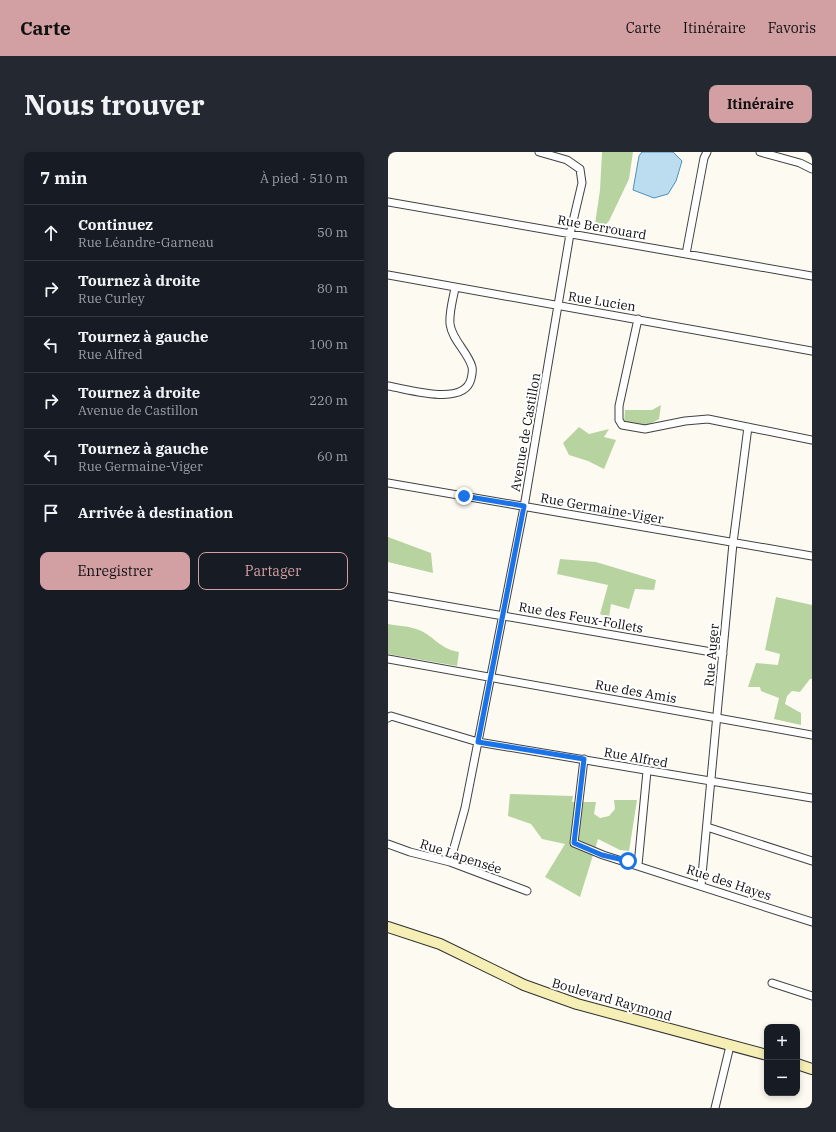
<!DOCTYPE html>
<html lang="fr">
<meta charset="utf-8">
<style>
body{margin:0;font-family:"IBM Plex Serif",serif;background:#242831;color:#f1f3f6}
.controls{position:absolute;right:12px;bottom:12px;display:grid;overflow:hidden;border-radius:8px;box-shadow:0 2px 6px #0003}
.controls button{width:36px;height:36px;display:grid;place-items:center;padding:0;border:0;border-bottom:1px solid #363941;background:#171b24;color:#f1f3f6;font:20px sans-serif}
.stop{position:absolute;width:12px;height:12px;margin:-9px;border:3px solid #1a73e8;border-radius:50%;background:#fff}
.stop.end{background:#1a73e8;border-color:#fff;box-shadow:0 1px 4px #0008}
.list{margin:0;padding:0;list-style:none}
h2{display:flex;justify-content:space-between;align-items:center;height:52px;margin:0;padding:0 16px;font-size:17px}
h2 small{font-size:13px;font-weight:400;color:#9ea1a6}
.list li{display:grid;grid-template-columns:26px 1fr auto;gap:12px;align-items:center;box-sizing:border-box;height:56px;padding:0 16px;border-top:1px solid #363941}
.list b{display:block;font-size:15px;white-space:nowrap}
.list p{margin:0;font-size:13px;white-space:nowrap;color:#9ea1a6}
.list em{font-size:13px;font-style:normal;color:#9ea1a6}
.actions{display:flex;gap:8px;padding:12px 16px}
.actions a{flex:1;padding:9px 0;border:1px solid #d29fa3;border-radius:8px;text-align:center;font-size:14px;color:#d29fa3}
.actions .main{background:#d29fa3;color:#111}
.icon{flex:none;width:22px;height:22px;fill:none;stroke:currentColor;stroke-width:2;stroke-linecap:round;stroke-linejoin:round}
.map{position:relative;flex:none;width:424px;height:956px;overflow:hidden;border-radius:8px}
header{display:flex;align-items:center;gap:24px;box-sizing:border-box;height:56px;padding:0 20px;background:#d29fa3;color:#111}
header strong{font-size:19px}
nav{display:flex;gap:22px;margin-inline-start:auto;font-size:14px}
.intro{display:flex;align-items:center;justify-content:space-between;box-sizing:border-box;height:96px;padding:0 24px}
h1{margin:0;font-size:28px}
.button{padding:10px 18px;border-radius:8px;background:#d29fa3;color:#111;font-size:14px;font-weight:700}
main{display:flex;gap:24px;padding:0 24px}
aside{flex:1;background:#171b24;border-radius:8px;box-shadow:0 2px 6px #0003}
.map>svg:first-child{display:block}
.forest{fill:#b7d3a0}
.water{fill:#bcdcef;stroke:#4c90bc}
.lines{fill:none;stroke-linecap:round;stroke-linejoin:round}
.street-casing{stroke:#414141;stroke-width:9}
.secondary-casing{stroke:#303030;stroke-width:12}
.street{stroke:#fff;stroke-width:7}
.secondary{stroke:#f5eeb5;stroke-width:10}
.route{stroke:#1a73e8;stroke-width:5}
.labels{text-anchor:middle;stroke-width:4;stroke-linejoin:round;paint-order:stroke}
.street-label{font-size:13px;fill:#0e0e0e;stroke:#fff}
</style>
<header>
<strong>Carte</strong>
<nav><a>Carte</a><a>Itinéraire</a><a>Favoris</a></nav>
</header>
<div class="intro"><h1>Nous trouver</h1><a class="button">Itinéraire</a></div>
<main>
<aside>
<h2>7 min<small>À pied · 510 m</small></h2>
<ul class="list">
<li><svg class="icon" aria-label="ahead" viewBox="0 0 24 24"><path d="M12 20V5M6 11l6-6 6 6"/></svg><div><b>Continuez</b><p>Rue Léandre-Garneau</p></div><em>50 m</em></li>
<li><svg class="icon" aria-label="right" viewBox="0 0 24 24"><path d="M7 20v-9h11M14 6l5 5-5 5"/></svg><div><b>Tournez à droite</b><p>Rue Curley</p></div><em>80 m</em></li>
<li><svg class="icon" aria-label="left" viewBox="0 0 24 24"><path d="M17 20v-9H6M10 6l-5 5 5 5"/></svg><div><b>Tournez à gauche</b><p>Rue Alfred</p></div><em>100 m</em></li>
<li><svg class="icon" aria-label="right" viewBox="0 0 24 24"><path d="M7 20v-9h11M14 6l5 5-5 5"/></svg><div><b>Tournez à droite</b><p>Avenue de Castillon</p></div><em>220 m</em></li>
<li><svg class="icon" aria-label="left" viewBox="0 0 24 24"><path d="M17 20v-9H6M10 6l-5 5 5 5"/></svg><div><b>Tournez à gauche</b><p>Rue Germaine-Viger</p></div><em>60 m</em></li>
<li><svg class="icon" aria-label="arrive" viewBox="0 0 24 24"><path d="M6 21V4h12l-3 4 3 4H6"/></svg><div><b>Arrivée à destination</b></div></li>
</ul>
<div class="actions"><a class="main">Enregistrer</a><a>Partager</a></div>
</aside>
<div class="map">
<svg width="424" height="956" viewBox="0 0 424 956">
<rect width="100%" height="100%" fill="#fdfbf1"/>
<!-- forest -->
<path class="forest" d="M214 0H245L241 27 221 69 215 75 207 72 212 38Z
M273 253 271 267C258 275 250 274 236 272L237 258H264Z
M191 275 201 282 221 277 216 285 228 288 216 317 200 309 181 303 175 291Z
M0 385 43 401 45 421 0 410Z
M172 407 208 410 268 428 266 438 247 437 241 457 223 452 221 466 212 462 220 433 169 422Z
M388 445 424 453V527H422L412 540 404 539 399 544 397 552 413 561V573L386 567 391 546 373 539 372 535H360L368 511 390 513 392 502 377 498Z
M0 472C10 474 22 474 31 478 47 485 52 497 71 500L69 514 0 502Z
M122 642 185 644 184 650H208L206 662 212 666 221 664 227 657 226 648H249L241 699 232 698 210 687 192 745 157 725 177 692 154 687 143 672 120 664Z"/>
<!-- water -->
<path class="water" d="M254 0H285L294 9 288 29 280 42 266 46 245 38 251 4Z"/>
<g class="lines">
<!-- street casing -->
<g class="street-casing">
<path id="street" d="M372 0 412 11 424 17
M0 50 424 124
M298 102 316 6 319 0
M0 123 424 199
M250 167 231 254V268L234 273 257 277 297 269 320 267 424 288
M0 234C20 237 76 255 83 227 84 223 85 219 84 215 80 200 64 188 62 172 61 160 65 147 67 136
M0 331 424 404
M0 444 335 502
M0 507 424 583
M0 566 3 564 90 590 424 646
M196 607 186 691 215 703 424 770
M319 675 424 709
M0 692 22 700 62 710 139 739
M62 710 77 656 136 355 182 82 194 31 192 17 179 8 151 0
M250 713 259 619
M313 734 345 391 360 275
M384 831 424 844
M327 956 342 894"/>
</g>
<!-- secondary casing -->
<g class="secondary-casing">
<path id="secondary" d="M0 775 52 792 136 833 189 852 379 903
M409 912 424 917"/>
</g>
<!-- street -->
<use href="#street" class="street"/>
<!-- secondary -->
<use href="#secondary" class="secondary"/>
</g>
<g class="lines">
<!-- route -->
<path class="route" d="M76 344 136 354 90 590 196 607 186 691 214 703 240 709"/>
</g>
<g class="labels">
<!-- street labels -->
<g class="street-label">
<text transform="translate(214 75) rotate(10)" y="5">Rue Berrouard</text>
<text transform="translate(214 149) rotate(9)" y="5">Rue Lucien</text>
<text transform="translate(137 280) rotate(-80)" y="5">Avenue de Castillon</text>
<text transform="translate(214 356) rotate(10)" y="5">Rue Germaine-Viger</text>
<text transform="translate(193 465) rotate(10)" y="5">Rue des Feux-Follets</text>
<text transform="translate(323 503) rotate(-85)" y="5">Rue Auger</text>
<text transform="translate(248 539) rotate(10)" y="5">Rue des Amis</text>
<text transform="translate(248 605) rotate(10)" y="5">Rue Alfred</text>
<text transform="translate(73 704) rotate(18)" y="5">Rue Lapensée</text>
<text transform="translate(341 730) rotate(18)" y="5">Rue des Hayes</text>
<text transform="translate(224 847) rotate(16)" y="5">Boulevard Raymond</text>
</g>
</g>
</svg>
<div class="controls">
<button>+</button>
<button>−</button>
</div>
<div class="stop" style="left:240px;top:709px"></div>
<div class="stop end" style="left:76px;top:344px"></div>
</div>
</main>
